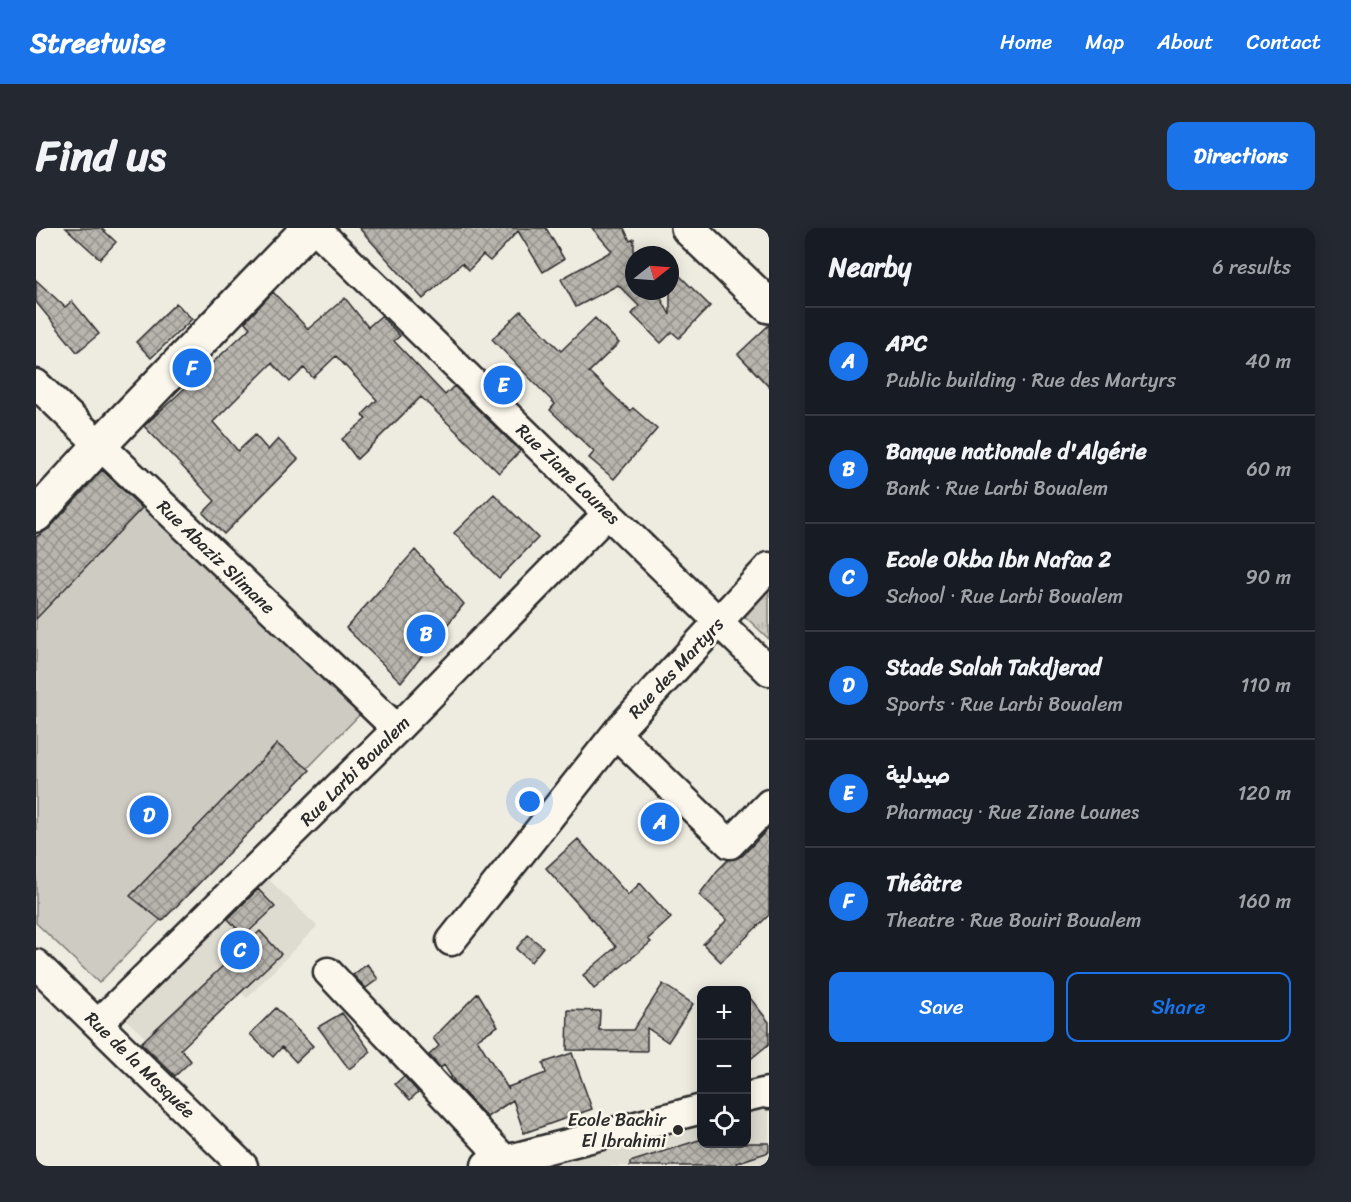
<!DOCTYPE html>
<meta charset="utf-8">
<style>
body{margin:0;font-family:Sriracha,"Playpen Sans Arabic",sans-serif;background:#242831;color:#f1f3f6}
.controls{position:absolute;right:18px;bottom:18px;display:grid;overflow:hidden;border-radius:12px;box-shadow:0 3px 15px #0003}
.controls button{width:54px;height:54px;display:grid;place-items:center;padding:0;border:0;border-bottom:2px solid #363941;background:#171b24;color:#f1f3f6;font:30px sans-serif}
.compass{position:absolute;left:589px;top:18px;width:54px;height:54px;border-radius:50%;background:#171b24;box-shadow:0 3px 15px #0003;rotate:73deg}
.you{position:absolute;left:494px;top:574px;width:21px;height:21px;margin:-15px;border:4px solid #fff;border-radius:50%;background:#1a73e8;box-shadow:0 0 0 9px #1a73e833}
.badge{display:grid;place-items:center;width:39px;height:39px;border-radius:50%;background:#1a73e8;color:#fff;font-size:20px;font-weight:700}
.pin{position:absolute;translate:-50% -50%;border:3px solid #fff;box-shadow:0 2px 6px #0006}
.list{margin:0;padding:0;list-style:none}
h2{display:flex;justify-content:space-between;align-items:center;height:78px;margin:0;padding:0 24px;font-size:26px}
h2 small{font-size:20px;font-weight:400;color:#9ea1a6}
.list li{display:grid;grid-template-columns:39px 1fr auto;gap:18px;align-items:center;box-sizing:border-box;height:108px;padding:0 24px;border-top:2px solid #363941}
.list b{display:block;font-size:22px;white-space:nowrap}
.list p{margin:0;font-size:20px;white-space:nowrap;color:#9ea1a6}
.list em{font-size:20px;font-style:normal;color:#9ea1a6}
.actions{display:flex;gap:12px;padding:18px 24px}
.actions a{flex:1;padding:14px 0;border:2px solid #1a73e8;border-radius:12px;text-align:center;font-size:21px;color:#1a73e8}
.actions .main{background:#1a73e8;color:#fff}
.icon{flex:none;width:33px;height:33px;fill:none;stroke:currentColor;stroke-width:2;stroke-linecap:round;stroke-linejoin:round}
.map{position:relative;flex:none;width:733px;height:938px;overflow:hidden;border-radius:12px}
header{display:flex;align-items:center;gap:36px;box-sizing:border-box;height:84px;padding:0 30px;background:#1a73e8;color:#fff}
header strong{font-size:28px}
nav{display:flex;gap:33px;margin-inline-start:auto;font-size:21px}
.intro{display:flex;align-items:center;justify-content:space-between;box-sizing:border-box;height:144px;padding:0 36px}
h1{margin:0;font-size:42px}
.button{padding:15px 27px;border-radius:12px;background:#1a73e8;color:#fff;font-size:21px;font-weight:700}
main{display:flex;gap:36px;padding:0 36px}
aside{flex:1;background:#171b24;border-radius:12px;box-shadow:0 3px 15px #0003}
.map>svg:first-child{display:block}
.built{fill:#dedbd1}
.grass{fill:#cecbc2;stroke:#7c7b76;stroke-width:1.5}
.park{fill:url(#park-tufts);stroke:#7c7b76;stroke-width:1.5}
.building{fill:url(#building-cross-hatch);stroke:#2b2b2b;stroke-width:1.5}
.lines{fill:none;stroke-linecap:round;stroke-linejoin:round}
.minor-casing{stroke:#2b2b2b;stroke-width:33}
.major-casing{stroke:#2b2b2b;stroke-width:38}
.minor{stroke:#fbf7ec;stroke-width:28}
.major{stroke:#fbf7ec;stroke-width:33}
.poi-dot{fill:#2b2b2b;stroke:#fbf7ec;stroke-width:2}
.labels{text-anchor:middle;stroke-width:5;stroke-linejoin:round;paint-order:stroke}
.street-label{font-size:18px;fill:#2b2b2b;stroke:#fbf7ec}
.poi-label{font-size:18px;fill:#2b2b2b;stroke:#fbf7ec;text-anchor:end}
</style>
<header>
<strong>Streetwise</strong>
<nav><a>Home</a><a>Map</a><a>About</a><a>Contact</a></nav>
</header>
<div class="intro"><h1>Find us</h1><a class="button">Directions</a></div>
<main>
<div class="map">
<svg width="733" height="938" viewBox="0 0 733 938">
<defs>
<pattern id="park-tufts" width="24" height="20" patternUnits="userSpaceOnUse" patternTransform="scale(1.5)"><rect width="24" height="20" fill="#cecbc2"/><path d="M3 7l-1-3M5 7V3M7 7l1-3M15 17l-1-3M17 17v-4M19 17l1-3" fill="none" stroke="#b1aea7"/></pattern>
<pattern id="building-cross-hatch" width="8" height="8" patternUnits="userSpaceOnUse" patternTransform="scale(1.5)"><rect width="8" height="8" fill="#b8b5ae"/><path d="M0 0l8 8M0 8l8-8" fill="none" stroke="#96938e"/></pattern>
</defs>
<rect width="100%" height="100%" fill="#eeebe0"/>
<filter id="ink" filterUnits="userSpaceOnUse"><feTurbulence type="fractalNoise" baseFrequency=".0167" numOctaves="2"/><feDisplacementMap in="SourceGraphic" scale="12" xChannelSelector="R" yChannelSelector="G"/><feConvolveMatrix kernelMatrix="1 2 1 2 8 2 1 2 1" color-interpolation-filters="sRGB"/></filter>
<g filter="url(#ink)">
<!-- built -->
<path class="built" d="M226 645 281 698 211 770 185 746 112 812 86 788Z
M733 873V938H507L511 933 665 888 666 916H710L711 874Z"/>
<!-- grass -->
<path class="grass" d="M73 228 331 479 63 755 0 695V305Z"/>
<!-- park -->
<path class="park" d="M733 341V411L698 378Z"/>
<!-- building -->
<path class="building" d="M30 0H65L80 14 64 31Z
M323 0H510L528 31 507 44 482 3 454 33 447 27 433 42 426 35 387 71Z
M556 0H588L594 13 598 11V63H621L634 87V38L674 78 643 110 636 104 625 115 596 86 603 78 582 57 540 79 525 51 576 23Z
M0 52 29 79 36 73 63 106 41 124 0 74Z
M237 64 272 101 309 70 332 99 345 88 364 108 358 113 409 167 418 158 484 223 463 245 385 169 321 231 306 211 330 191 326 187 341 172 300 128 277 150 268 140 254 154 236 135 177 194 202 223 219 207 232 222 242 211 262 231 188 306 167 285 179 273 108 198 214 100 209 94Z
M140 75 156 91 115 130 100 114Z
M485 83 525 123 559 90 583 115 553 144 594 183 597 180 621 201 578 251 553 230 558 224 514 182 519 176 456 111Z
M733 97V159L702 126Z
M66 242 106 280 0 391V309L14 300Z
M458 266 502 310 463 350 418 305Z
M379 322 428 376 365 454 310 400Z
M241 516 274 542 126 693 94 668Z
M733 600V687L685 734 667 716 691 692 663 667 681 643 692 632 706 628Z
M542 611 592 667 604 655 635 690 612 711 615 714 558 761 547 747 580 719 510 640Z
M222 661 239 679 208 708 192 691Z
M224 703 245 726 145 821 155 833 139 848 105 815Z
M492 707 507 719 495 734 480 721Z
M331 736 342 751 330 760 317 747Z
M627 756 657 776 632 814 611 800V823L531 822 532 782 564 783 563 802H597Z
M442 765 462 798 441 811 473 862 472 859 510 845 507 835 536 825 556 881 488 905 477 872 451 889 420 856 408 837 405 840 393 827 403 818 397 810Z
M711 766 733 794V816L711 834Z
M240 780 277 818 260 834 246 819 237 829 214 806Z
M306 785 335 824 313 841 282 799Z
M368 848 382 864 374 872 359 856Z
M666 911V915H733V924L700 935 701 938H594V934Z"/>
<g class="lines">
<!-- minor casing -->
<g class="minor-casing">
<path id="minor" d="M279 0 733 443
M0 156 361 501
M580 506 694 616 733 576
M415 713 585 499 733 339
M0 736 207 938
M292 744 468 931
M62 796 361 501 572 285
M710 869 731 864 733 866
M450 937 666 881"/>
</g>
<!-- major casing -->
<g class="major-casing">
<path id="major" d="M652 0 733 78
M0 287 63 218 273 0"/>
</g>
<!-- minor -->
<use href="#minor" class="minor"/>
<!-- major -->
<use href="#major" class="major"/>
</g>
</g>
<!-- markers -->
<circle class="poi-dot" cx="642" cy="902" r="6"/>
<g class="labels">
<!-- street labels -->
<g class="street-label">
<text transform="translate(532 246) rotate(44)" y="6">Rue Ziane Lounes</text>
<text transform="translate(180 329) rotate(44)" y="6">Rue Abaziz Slimane</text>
<text transform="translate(640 440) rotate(-47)" y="6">Rue des Martyrs</text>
<text transform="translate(319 543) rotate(-45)" y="6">Rue Larbi Boualem</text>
<text transform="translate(104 837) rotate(44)" y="6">Rue de la Mosquée</text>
</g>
<!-- poi labels -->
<g class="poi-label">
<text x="630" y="898">Ecole Bachir<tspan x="630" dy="21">El Ibrahimi</tspan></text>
</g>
</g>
</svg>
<div class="controls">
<button>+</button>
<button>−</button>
<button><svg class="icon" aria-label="locate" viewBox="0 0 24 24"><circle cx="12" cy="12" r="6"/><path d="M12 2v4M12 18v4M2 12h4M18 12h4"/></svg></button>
</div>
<svg class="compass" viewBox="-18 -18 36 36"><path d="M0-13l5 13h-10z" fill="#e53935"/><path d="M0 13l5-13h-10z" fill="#9ea1a6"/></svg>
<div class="you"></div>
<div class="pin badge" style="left:624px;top:594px">A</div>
<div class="pin badge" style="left:390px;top:406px">B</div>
<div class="pin badge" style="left:204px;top:722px">C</div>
<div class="pin badge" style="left:113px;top:587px">D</div>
<div class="pin badge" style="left:467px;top:157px">E</div>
<div class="pin badge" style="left:156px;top:140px">F</div>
</div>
<aside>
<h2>Nearby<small>6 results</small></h2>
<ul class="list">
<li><span class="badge">A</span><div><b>APC</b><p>Public building · Rue des Martyrs</p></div><em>40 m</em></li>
<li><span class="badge">B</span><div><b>Banque nationale d'Algérie</b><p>Bank · Rue Larbi Boualem</p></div><em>60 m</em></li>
<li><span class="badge">C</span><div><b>Ecole Okba Ibn Nafaa 2</b><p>School · Rue Larbi Boualem</p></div><em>90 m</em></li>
<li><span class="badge">D</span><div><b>Stade Salah Takdjerad</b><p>Sports · Rue Larbi Boualem</p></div><em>110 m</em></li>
<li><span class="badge">E</span><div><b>صيدلية</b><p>Pharmacy · Rue Ziane Lounes</p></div><em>120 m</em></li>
<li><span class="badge">F</span><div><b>Théâtre</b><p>Theatre · Rue Bouiri Boualem</p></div><em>160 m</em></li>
</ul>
<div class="actions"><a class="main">Save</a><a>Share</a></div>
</aside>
</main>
